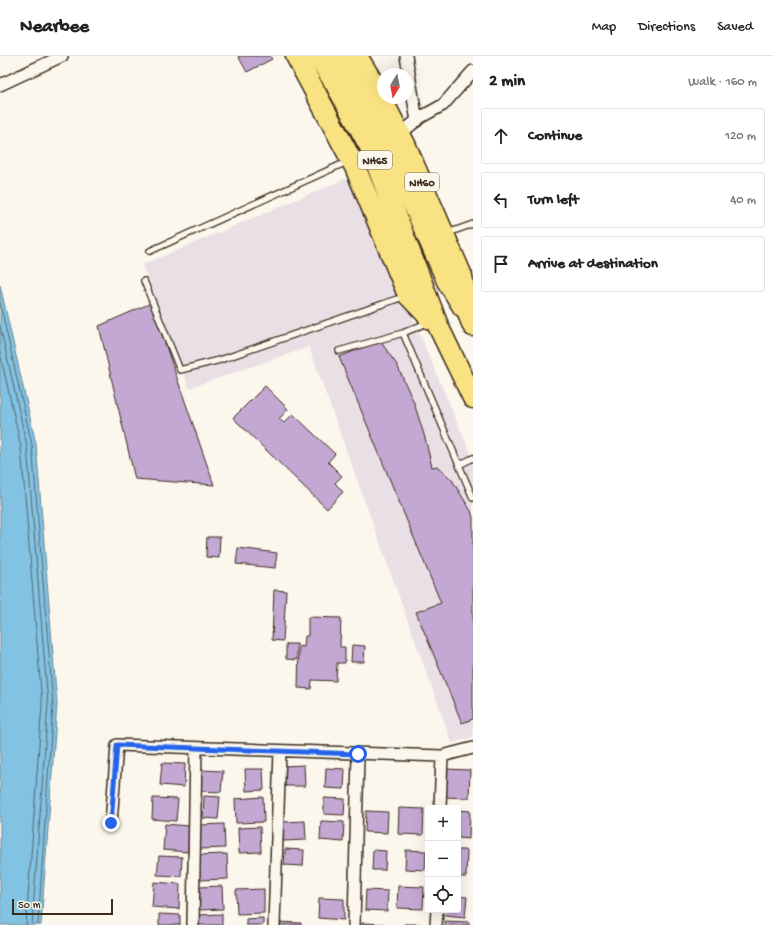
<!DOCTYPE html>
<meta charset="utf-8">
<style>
body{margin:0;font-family:"Gochi Hand",sans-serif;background:#f2f2f2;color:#222}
.controls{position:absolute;right:12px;bottom:12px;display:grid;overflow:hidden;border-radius:4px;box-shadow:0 4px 16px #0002}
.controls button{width:36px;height:36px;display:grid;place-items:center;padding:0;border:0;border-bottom:1px solid #e0e0e0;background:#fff;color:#222;font:20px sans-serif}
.compass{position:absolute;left:377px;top:12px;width:36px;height:36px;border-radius:50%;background:#fff;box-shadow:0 4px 16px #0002;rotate:190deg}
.scale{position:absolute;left:12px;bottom:10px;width:101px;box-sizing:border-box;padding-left:4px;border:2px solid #3b2a1e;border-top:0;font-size:11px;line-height:14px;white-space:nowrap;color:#3b2a1e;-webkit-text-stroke:3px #fbf7ec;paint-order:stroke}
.stop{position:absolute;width:12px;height:12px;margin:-9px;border:3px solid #2563eb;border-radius:50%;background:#fff}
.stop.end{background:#2563eb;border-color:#fff;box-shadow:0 1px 4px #0008}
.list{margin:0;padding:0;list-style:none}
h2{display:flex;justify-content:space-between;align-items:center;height:52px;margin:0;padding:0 16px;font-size:17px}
h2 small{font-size:13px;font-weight:400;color:#767676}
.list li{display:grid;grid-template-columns:26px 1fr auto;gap:12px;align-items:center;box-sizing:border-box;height:56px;margin:0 8px 8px;padding:0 8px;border:1px solid #e0e0e0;border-radius:4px}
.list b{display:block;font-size:15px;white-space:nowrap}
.list em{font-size:13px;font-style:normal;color:#767676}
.icon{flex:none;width:22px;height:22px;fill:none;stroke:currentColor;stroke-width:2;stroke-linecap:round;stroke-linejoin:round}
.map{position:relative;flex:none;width:473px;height:869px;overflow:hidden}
header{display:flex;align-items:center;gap:24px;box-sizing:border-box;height:56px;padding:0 20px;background:#fff;border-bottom:1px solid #e0e0e0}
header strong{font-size:19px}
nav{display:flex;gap:22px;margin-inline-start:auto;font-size:14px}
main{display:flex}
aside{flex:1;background:#fff}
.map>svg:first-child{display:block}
.built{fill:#eadfe5}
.water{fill:#82c2e2;stroke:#668594}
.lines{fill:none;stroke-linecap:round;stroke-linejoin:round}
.shore{stroke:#57676c;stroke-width:1}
.building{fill:#c4a8d4;stroke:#3b2a1e}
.lane-casing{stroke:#3b2a1e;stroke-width:8}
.street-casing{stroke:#3b2a1e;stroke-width:14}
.highway-casing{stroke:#3b2a1e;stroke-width:23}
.lane{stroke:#fbf7ec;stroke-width:5.5}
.street{stroke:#fbf7ec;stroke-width:11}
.highway{stroke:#f8e281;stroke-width:20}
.route{stroke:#2563eb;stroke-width:5}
.labels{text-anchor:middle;stroke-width:3.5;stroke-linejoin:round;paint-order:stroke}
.shield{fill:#fbf7ec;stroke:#75685c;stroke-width:1}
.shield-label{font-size:11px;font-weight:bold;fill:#3b2a1e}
</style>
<header>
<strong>Nearbee</strong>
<nav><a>Map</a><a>Directions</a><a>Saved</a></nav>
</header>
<main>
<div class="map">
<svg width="473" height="869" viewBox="0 0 473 869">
<rect width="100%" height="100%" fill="#fbf7ec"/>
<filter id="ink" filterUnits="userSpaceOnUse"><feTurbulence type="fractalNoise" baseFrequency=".025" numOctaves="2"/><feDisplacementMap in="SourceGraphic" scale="8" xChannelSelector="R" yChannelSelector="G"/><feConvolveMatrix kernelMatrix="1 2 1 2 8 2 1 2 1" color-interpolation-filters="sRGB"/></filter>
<g filter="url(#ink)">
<!-- built -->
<path class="built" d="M352 120 473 403V681L452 687 309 291 189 332 142 209Z"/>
<!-- water -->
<path class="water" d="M0 229 36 388 57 648 41 869H0Z"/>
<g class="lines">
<!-- shore -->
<path class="shore" d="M0 247 32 389 53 648 38 869
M0 270 27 390 48 648 32 869
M0 297 21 391 42 648 26 869"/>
</g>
<!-- building -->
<path class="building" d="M238 0H270L272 3 247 16Z
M151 247 214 429 135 423 99 270Z
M380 285 397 309 414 347 425 382 432 411 437 410 452 424 471 455 473 461V663L462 667 416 556 441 547 339 301Z
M265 330 288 353 279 363 284 367 293 358 335 398 328 406 342 420 335 427 343 436 327 453 233 362Z
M207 481H220L219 502 206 501Z
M238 492 277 497 275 512 236 508Z
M274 534 286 535 283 585 272 584Z
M308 561 341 562 340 591H345V607H337L336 625 312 624 311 633 298 632 299 590 304 591 305 580H308Z
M286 588H297V604L286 603Z
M352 589 365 590 364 606H351Z
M162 707 185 708 184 731 160 729Z
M304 709 305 730H285L284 710Z
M326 712 345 713 344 733 325 732Z
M245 713H263L264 734 246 735Z
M445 713 470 714 469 742 444 741Z
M200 714 223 715 221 736 199 735Z
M204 740 220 741 218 763 203 762Z
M263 741 264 766 236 767 235 743Z
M153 742 178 743 176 765 152 763Z
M324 742 345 743 344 759 324 758Z
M399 752 424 753 423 779 398 778Z
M458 754 470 755 469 783 458 782Z
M366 755 388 756 387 777 365 776Z
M305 765 306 784 283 785 282 766Z
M321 765 344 766 343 786 320 784Z
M165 768 189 770 188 796 163 794Z
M224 768 225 792 200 793 199 769Z
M260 771 261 796 239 797 238 772Z
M285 793 304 794 303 810 284 809Z
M373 794 386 795 385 814H372Z
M406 794 426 795 425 814 405 813Z
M458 794H467L466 821H458Z
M227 798 228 823 198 824 197 799Z
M159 800 182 801 181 820 157 819Z
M154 826 180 828 179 853 152 851Z
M222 830 223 853 199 854V831Z
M398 830 424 831 423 853 397 852Z
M264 833V857L237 858 236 834Z
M366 834 388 835 387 855 365 854Z
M458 840 467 841 465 861 445 859 446 854H458Z
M319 842 344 843V864L318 862Z
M159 858 180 859V869H159Z
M222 858V869H198V859Z
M263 862V869H246V863Z
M445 865 469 866V869H445Z
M277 866 301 867V869H277Z
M362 867 384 868V869H362Z
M404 868H421V869H404Z"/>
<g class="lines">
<!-- lane casing -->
<g class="lane-casing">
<path id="lane" d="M448 177 473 168
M150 195 349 105
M144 225 180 314 220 304 406 240
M429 266 403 277 473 442
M339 295 403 277
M459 409 473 402"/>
</g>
<!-- street casing -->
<g class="street-casing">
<path id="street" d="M406 0 417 65
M0 29 62 0
M400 78 421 61 443 49 473 15
M440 752 442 700
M111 767 117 689 442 700 473 692
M193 869 196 692
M274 869 280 695
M354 869 358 698
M436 869 437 854"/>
</g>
<!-- highway casing -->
<g class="highway-casing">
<path id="highway" d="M296 0 355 111 408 239 432 264
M318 0 336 29 370 91 439 272 473 342
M336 0 359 37 390 95 447 225 463 251
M357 0 374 28 405 88 462 220 469 260 473 270"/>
</g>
<!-- lane -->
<use href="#lane" class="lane"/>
<!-- street -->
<use href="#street" class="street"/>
<!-- highway -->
<use href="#highway" class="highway"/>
</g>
</g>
<g class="lines" filter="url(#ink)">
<!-- route -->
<path class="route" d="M111 767 117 689 358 698"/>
</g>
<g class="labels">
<!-- shield labels -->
<g class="shield">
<rect x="358" y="95" width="34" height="18" rx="3"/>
<rect x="405" y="117" width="34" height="18" rx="3"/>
</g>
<g class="shield-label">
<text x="375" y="108">NH65</text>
<text x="422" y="130">NH60</text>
</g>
</g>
</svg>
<div class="controls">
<button>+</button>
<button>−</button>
<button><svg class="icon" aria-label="locate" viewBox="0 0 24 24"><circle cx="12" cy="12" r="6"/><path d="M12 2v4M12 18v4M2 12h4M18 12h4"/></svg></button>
</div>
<svg class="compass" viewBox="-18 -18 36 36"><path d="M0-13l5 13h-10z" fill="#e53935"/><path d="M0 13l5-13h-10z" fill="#767676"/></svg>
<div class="scale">50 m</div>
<div class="stop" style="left:358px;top:698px"></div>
<div class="stop end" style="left:111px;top:767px"></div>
</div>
<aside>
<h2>2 min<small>Walk · 160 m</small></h2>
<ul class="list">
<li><svg class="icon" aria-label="ahead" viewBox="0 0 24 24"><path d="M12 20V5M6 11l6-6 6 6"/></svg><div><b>Continue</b></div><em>120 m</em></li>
<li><svg class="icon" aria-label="left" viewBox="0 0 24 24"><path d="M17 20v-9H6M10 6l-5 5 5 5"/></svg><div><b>Turn left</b></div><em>40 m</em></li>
<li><svg class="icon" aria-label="arrive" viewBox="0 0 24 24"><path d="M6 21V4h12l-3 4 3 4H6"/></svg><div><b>Arrive at destination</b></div></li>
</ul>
</aside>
</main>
